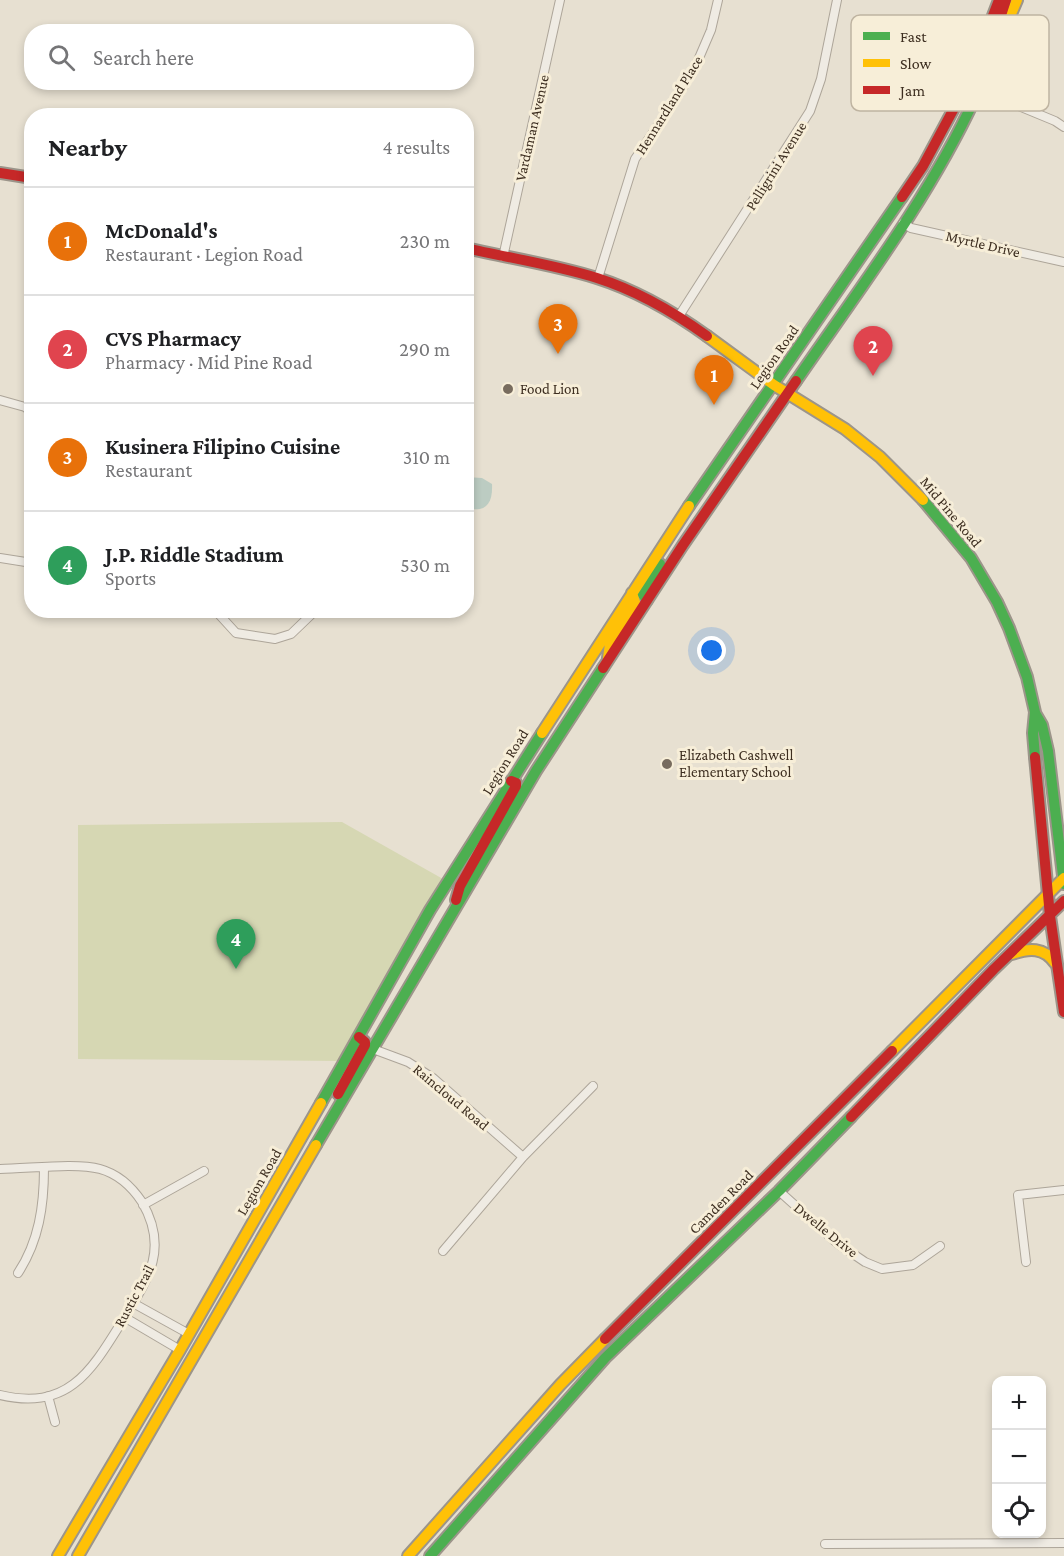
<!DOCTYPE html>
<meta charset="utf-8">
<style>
body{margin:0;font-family:"Crimson Pro",serif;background:#f6f6f6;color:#202124}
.controls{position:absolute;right:18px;bottom:18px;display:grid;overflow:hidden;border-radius:12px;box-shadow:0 3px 9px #0003}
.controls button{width:54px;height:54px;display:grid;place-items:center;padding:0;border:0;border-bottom:2px solid #e0e0e0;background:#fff;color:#202124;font:30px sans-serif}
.you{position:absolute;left:712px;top:651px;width:21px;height:21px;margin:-15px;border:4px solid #fff;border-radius:50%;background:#1a73e8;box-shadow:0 0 0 9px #1a73e833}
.badge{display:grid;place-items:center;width:39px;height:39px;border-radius:50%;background:#0f766e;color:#fff;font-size:20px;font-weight:700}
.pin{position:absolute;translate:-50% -50px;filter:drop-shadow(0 2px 3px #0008)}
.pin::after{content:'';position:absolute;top:32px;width:21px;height:18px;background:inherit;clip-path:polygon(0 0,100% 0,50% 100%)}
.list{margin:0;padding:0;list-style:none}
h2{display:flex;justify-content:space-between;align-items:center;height:78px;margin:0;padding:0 24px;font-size:26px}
h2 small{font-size:20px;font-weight:400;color:#757577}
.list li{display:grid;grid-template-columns:39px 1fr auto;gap:18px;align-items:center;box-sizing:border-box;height:108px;padding:0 24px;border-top:2px solid #e0e0e0}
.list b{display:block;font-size:22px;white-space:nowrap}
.list p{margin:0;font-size:20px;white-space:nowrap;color:#757577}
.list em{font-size:20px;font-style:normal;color:#757577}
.icon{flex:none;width:33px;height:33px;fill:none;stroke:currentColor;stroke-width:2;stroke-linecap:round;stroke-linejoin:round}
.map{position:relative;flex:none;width:1064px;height:1556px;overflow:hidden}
.search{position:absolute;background:#fff;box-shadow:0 3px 9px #0003;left:24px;top:24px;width:450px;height:66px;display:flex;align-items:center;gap:15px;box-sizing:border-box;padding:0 21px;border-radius:24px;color:#757577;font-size:22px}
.panel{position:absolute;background:#fff;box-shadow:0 3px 9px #0003;left:24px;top:108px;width:450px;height:510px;border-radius:24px}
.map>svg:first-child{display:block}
.green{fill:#d6d7b3}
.water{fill:#bcccc2}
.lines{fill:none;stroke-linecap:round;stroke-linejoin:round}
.street-casing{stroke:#ada599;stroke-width:10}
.fast-casing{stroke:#9c958a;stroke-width:14}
.slow-casing{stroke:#9c958a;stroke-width:14}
.jam-casing{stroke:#9c958a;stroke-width:14}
.street{stroke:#efebe3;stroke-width:8}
.fast{stroke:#4caf50;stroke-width:10}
.slow{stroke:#ffc107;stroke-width:10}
.jam{stroke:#c62828;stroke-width:10}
.poi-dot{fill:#786c5e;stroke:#f7eed8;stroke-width:2}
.labels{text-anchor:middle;stroke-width:6;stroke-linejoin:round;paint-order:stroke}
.street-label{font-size:15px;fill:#3d2e20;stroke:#f7eed8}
.poi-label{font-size:15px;fill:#3d2e20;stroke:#f7eed8;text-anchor:start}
.key{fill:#f7eed8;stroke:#bfb4a1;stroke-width:1.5}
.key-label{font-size:16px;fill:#3d2e20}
</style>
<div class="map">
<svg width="1064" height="1556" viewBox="0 0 1064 1556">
<rect width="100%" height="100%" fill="#e7e0d1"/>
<!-- green -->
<path class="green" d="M342 822 443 879 342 1061 78 1059V825Z"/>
<!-- water -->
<path class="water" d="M466 477 482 478 492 484C493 503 486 513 467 508Z"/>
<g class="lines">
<!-- street casing -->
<g class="street-casing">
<path id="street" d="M980 90 1055 121 1064 127
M903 223 911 228 1064 262
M503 257 560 0
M598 278 635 159 681 91 696 65 711 30 718 0
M679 316 810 111 821 79 837 0
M0 400 25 407 32 413
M0 558 32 563
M215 610 236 633 275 639 291 634 316 610
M373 1049 408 1062 433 1078 523 1157
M0 1169C27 1169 76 1162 100 1169 118 1174 132 1187 142 1202 170 1250 147 1281 121 1323 90 1373 67 1411 0 1395
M779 1191 837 1243 865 1262 882 1269 913 1265 940 1246
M143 1205 204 1171
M443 1251 523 1157 593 1086
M1026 1262 1018 1195 1064 1190
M18 1273C39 1241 44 1206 44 1168
M133 1303 189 1334
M124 1317 180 1350
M48 1396 55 1422
M825 1544 1064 1543"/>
</g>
<!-- fast casing -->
<g class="fast-casing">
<path id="fast" d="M796 381C858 291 929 198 975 98
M923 500 971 558 997 602 1009 628 1027 677 1035 712 1033 733 1035 757
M689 506 902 197
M647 600 642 593 660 564
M1035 713 1042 725 1048 751 1064 884
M321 1103 430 910 542 733
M316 1145 536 771 603 668
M430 1556 605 1358 779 1191 851 1117"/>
</g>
<!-- slow casing -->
<g class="slow-casing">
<path id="slow" d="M975 98 1017 0
M707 336 774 385 845 429 880 457 923 500
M608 658 610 644 635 602 632 593
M542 733 689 506
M1012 954C1029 948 1044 947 1055 963
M892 1051 1064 878
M58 1556 180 1350 321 1103
M78 1556 316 1145
M408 1556 560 1385 605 1339"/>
</g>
<!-- jam casing -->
<g class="jam-casing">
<path id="jam" d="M994 37 1006 0
M0 173 32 178
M902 197 923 166 966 86 999 0
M466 248C509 258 556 265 597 278 635 290 675 313 707 336
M603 668 683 545 796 381
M1035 757 1050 916 1064 1012
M456 900 460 886 516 786V783L511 781
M338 1094 365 1045V1042L359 1037
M851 1117 994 969 1064 901
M605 1339 892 1051"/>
</g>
<!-- street -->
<use href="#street" class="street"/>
<!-- fast -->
<use href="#fast" class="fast"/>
<!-- slow -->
<use href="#slow" class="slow"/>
<!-- jam -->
<use href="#jam" class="jam"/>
</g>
<!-- markers -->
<g class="poi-dot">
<circle cx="508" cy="389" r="6"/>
<circle cx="667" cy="764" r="6"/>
</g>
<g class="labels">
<!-- street labels -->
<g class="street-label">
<text transform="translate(669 105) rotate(-58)" y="5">Hennardland Place</text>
<text transform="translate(532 128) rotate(-77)" y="5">Vardaman Avenue</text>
<text transform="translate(776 166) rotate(-58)" y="5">Pelligrini Avenue</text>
<text transform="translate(983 244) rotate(13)" y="5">Myrtle Drive</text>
<text transform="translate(774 357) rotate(-55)" y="5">Legion Road</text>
<text transform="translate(951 512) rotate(50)" y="5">Mid Pine Road</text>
<text transform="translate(505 762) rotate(-58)" y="5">Legion Road</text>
<text transform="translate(451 1097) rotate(40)" y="5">Raincloud Road</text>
<text transform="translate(259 1182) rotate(-60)" y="5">Legion Road</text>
<text transform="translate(721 1202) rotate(-45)" y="5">Camden Road</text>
<text transform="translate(826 1230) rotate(39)" y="5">Dwelle Drive</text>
<text transform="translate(134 1296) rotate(-62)" y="5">Rustic Trail</text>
</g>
<!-- poi labels -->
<g class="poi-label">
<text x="520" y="394">Food Lion</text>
<text x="679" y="760">Elizabeth Cashwell<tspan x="679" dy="17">Elementary School</tspan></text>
</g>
</g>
<!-- legend -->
<rect x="851" y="15" width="198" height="96" rx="9" class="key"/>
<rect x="863" y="32" width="27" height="8" fill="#4caf50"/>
<rect x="863" y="59" width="27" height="8" fill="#ffc107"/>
<rect x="863" y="86" width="27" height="8" fill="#c62828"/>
<g class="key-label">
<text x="900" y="42">Fast</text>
<text x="900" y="69">Slow</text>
<text x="900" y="96">Jam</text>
</g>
</svg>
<div class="controls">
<button>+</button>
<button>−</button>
<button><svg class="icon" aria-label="locate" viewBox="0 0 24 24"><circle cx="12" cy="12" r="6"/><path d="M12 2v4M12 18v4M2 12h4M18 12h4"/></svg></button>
</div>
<div class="you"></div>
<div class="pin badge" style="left:714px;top:405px;background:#e8710a">1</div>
<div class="pin badge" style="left:873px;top:376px;background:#e0444e">2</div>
<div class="pin badge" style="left:558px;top:354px;background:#e8710a">3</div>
<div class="pin badge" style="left:236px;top:969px;background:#2e9e5b">4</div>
<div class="search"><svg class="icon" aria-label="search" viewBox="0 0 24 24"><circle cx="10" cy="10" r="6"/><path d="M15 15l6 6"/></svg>Search here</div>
<section class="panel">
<h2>Nearby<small>4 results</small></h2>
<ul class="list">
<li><span class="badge" style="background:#e8710a">1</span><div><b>McDonald's</b><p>Restaurant · Legion Road</p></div><em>230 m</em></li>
<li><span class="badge" style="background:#e0444e">2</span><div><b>CVS Pharmacy</b><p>Pharmacy · Mid Pine Road</p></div><em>290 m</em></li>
<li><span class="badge" style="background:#e8710a">3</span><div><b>Kusinera Filipino Cuisine</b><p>Restaurant</p></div><em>310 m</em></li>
<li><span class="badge" style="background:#2e9e5b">4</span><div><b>J.P. Riddle Stadium</b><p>Sports</p></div><em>530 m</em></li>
</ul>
</section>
</div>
